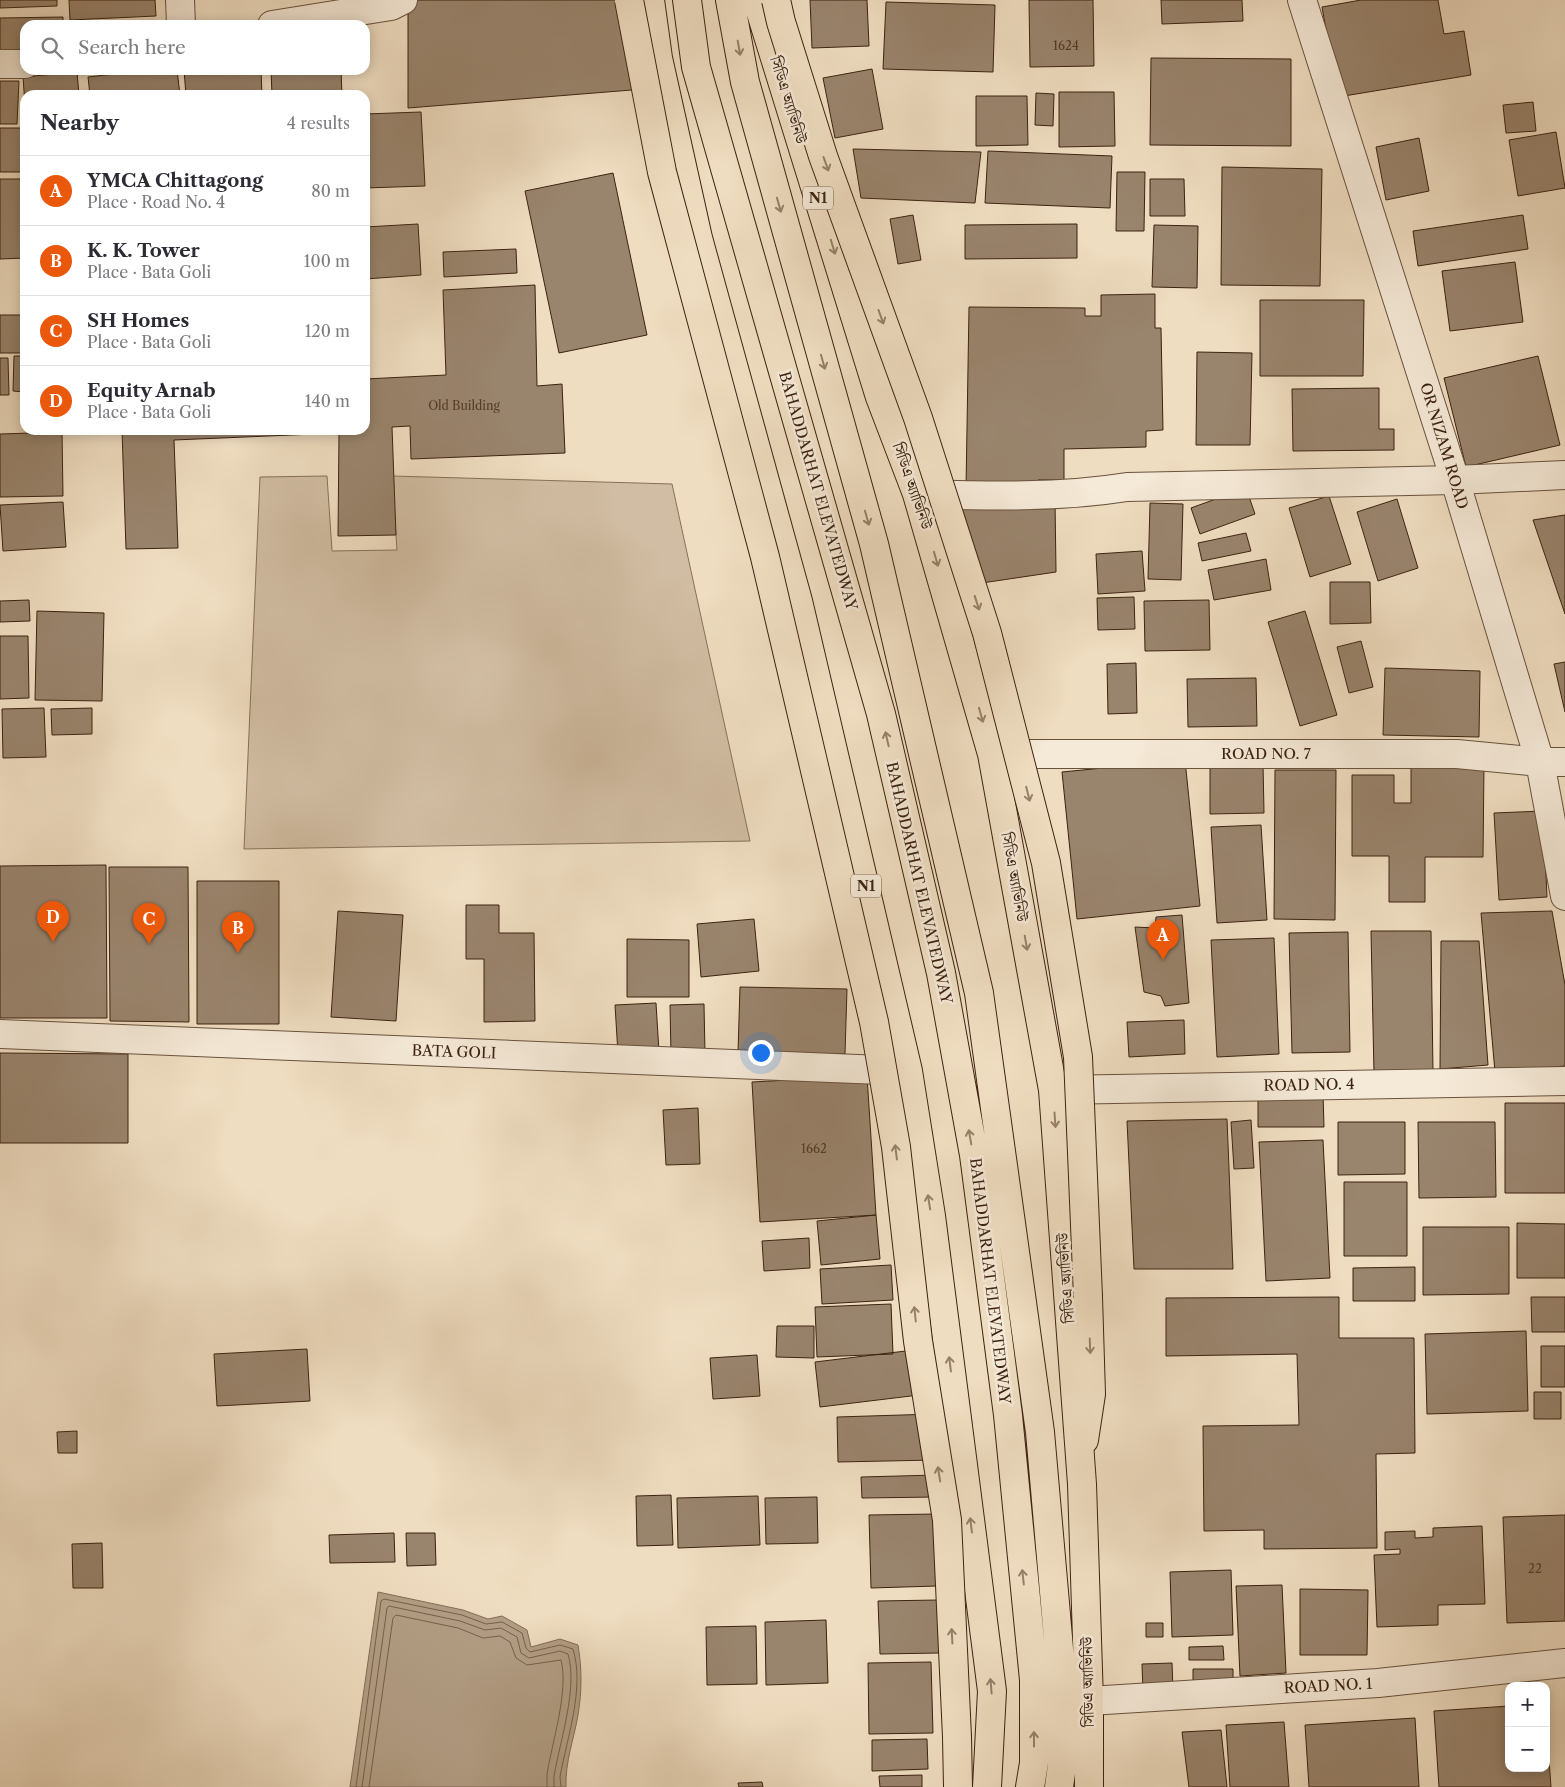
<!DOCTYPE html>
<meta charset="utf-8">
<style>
body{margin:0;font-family:"Libre Caslon Text","Noto Serif Bengali",serif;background:#f7f7f7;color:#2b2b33}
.controls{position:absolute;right:15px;bottom:15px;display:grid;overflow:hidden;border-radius:10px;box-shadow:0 2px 12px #0003}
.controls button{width:45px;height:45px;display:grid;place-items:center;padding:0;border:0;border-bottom:1px solid #e1e1e2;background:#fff;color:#2b2b33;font:25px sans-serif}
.you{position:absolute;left:760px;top:1052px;width:18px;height:18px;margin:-12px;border:4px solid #fff;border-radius:50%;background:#1a73e8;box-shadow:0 0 0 8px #1a73e833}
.badge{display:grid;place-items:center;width:32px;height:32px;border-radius:50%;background:#ea580c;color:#fff;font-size:16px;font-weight:700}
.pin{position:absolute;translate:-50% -41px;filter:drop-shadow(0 1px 2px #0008)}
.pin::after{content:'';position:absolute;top:26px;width:18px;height:15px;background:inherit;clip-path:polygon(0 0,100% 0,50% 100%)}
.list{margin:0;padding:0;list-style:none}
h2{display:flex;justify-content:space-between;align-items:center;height:65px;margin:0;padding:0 20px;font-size:21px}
h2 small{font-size:16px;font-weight:400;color:#7c7c81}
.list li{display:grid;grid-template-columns:32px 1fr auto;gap:15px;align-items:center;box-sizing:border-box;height:70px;padding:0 20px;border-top:1px solid #e1e1e2}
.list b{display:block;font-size:19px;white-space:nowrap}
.list p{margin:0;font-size:16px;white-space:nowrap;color:#7c7c81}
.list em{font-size:16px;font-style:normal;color:#7c7c81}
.icon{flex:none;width:28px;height:28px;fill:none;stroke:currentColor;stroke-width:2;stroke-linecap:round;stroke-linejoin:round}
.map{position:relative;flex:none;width:1565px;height:1787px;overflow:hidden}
.search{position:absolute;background:#fff;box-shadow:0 2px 12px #0003;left:20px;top:20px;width:350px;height:55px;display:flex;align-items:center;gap:12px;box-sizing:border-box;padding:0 18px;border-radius:15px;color:#7c7c81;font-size:19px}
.panel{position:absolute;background:#fff;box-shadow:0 2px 12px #0003;left:20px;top:90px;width:350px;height:345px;border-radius:15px}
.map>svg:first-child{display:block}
.green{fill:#d1bda3;stroke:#86705a}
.water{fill:#b29e85;stroke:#836d57}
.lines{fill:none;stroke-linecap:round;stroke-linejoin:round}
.shore{stroke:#77604b;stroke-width:1}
.building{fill:#99846d;stroke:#3c2311}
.minor-casing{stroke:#69523d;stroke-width:30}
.primary-casing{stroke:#3c2311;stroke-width:30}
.trunk-casing{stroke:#3c2311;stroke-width:30}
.path{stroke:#3c2311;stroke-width:3;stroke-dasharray:4 2.5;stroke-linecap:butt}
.minor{stroke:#f5e9d7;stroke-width:28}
.primary{stroke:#efddc1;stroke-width:28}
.trunk{stroke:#efddc1;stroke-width:28}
.primary-bridge-casing{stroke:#3c2311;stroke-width:30;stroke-linecap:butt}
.primary-bridge{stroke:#efddc1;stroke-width:28}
.oneway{stroke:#968069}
.labels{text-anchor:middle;stroke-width:5;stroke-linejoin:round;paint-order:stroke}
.number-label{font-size:12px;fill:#533b28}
.shield{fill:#f5e9d7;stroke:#745e4c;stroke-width:1}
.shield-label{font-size:14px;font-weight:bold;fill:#3c2311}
.street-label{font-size:15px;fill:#3c2311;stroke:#f5e9d7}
</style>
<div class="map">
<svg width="1565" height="1787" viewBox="0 0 1565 1787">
<rect width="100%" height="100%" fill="#efddc1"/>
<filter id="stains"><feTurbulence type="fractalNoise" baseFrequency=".004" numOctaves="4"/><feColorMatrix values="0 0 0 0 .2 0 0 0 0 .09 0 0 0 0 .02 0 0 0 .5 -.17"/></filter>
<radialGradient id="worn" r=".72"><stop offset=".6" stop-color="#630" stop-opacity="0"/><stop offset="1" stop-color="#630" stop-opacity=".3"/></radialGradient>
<!-- green -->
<path class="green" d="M327 476 332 551 397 550 392 476 672 484 750 841 244 849 260 477Z"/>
<!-- water -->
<path class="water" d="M378 1592 463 1610 488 1619 502 1616 527 1630 531 1647 560 1639 578 1645C582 1669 582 1691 578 1715 574 1739 565 1762 566 1787H350Z"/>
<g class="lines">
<!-- shore -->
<path class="shore" d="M356 1787 381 1601 384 1599 462 1615 486 1624 502 1622 522 1633 526 1648 530 1652 560 1645 573 1649C585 1688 567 1737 560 1777L561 1787
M362 1787 387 1608 389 1606 460 1621 485 1630 501 1628 517 1637 521 1653 529 1658 560 1651 568 1654C578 1688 560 1741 554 1776V1787
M369 1787 393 1618 396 1615 458 1628 483 1638 500 1636 510 1642 516 1658 527 1665 561 1660C569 1690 552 1743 547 1774V1787"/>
</g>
<!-- building -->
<path class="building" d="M0 0H57V6L0 8Z
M69 0H155L156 16 70 20Z
M408 0H635L644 89 408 108Z
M810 0H867L869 46 812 48Z
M1029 0H1093L1094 66 1030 67Z
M1161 0H1242L1243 21 1162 24Z
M1361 0H1438L1444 34 1464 31 1471 75 1338 97 1322 7Z
M886 2 995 5 993 72 883 69Z
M63 17V25H25V55L0 54V18Z
M1151 58 1291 59V146L1150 145Z
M872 69 883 129 835 138 823 78Z
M149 70H177L180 95H90L88 77Z
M184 70H261L262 95H186Z
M271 70H341L342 95H272Z
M77 72 79 95H25V105L23 77Z
M0 81H19L17 124H0Z
M1059 92H1114L1115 146 1059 147Z
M1036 93 1054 94 1053 126 1035 125Z
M976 96H1027L1028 145 976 146Z
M1533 102 1536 131 1506 133 1503 105Z
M421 112 425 186 365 188V114Z
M0 128H25V172H0Z
M1556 132 1565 188 1518 196 1509 140Z
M1419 138 1429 191 1386 200 1376 147Z
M853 149 981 152 975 203 861 198Z
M988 151 1112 156 1110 208 985 203Z
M1222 167 1322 169 1320 286 1221 285Z
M1117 172H1145L1144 231H1116Z
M613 173 647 335 559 353 525 191Z
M0 179H25V258L0 259Z
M1150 179H1184L1185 216H1150Z
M913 215 921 260 898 264 890 219Z
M1523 215 1528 249 1418 266 1413 231Z
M418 224 421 275 365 279V227Z
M1077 224V258L965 259V225Z
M1154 225 1198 226 1197 288 1152 287Z
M516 249 517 273 444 277 443 252Z
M1515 262 1523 322 1450 331 1442 271Z
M535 285 537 386 562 384 565 453 411 459 410 426 392 427 396 535 338 536 339 433 174 440 178 548 126 549 122 430H365V379L446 375 443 290Z
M1155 294V328H1161L1163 430 1146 431V447L1064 449V480H1038V487L966 488 969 307 1085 308V316H1101V295Z
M1260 300H1364L1363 376H1260Z
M0 315H25V353H0Z
M1197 352 1252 353 1250 445H1196Z
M14 356H25V392L13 391Z
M1538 356 1560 445 1466 467 1444 378Z
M0 358H8L9 395H0Z
M1379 388V429H1394V450L1293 451 1292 389Z
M62 432 63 496 0 497V434Z
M1246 488 1255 514 1200 534 1191 508Z
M1329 496 1351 564 1310 577 1289 508Z
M1397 499 1418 568 1378 581 1357 512Z
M1055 501 1056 572 975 584 962 508Z
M63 502 66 547 3 551 0 505Z
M1150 503 1183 504 1181 580 1148 579Z
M1565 515V614L1533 520Z
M1246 533 1251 551 1202 561 1198 543Z
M1142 551 1145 591 1098 594 1096 554Z
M1266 559 1271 590 1214 600 1208 570Z
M1330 582H1370L1371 623 1330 624Z
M1134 597 1135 629 1098 630 1097 598Z
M29 600 30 621 0 622V601Z
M1209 600 1210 650 1145 651 1144 601Z
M37 611 104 613 102 701 35 700Z
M1305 611 1337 715 1300 726 1268 622Z
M0 636H28L29 698 0 699Z
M1361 641 1373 687 1349 693 1337 647Z
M1565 662V712L1554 664Z
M1136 663 1137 713 1108 714 1107 664Z
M1385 668 1480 671 1479 737 1383 735Z
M1256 678 1257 726 1188 727 1187 679Z
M44 708 46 757 3 758 2 709Z
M92 708V734L52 735 51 709Z
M1185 760 1200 906 1077 919 1062 772Z
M1263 764 1264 813 1210 814V765Z
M1411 765H1484L1483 857H1425V902H1389V856H1352V775H1394V803H1411Z
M1275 770H1336L1335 920 1274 919Z
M1543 811 1547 897 1499 900 1494 813Z
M1261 825 1267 920 1217 923 1211 827Z
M106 865 107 1018H0V866Z
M109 867H188L189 1022 110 1021Z
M197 881H279V1024H197Z
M466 905H499V933H534L535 1021 484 1022V959H466Z
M338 911 403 915 396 1021 331 1017Z
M1552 911 1565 985V1066L1495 1072 1481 913Z
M1182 915 1189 1003 1165 1006 1161 996 1144 992 1135 927 1155 928 1156 917Z
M754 919 759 971 701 977 697 924Z
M1371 931H1431L1433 1072 1374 1073Z
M1348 932 1350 1052 1292 1053 1289 933Z
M1274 938 1279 1054 1217 1057 1211 940Z
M627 939 689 940V997H627Z
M1441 941H1479L1488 1065 1440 1069Z
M740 987 847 989 845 1054 738 1052Z
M656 1003 659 1052 618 1054 615 1005Z
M704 1004 705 1054 671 1055 670 1005Z
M1184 1020 1185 1054 1129 1057 1127 1022Z
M0 1053 128 1054V1143H0Z
M867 1076 876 1215 760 1222 752 1082Z
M1323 1094 1324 1127H1258V1095Z
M1505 1103H1565V1193H1505Z
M698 1108 700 1164 666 1165 663 1110Z
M1227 1119 1233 1269H1134L1127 1121Z
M1251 1120 1254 1168 1234 1169 1231 1122Z
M1338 1122H1405V1174L1338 1175Z
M1418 1122H1495L1496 1197 1419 1198Z
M1323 1140 1330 1278 1266 1281 1259 1142Z
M1344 1182H1407V1256H1344Z
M876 1215 880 1259 821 1265 817 1221Z
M1517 1223 1565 1224V1278H1517Z
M1423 1227H1509V1294L1423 1295Z
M809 1238 810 1268 764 1271 762 1241Z
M891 1265 893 1300 822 1304 820 1269Z
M1415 1267V1301H1353V1268Z
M1339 1297V1338H1414L1415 1453 1376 1454 1377 1548 1264 1549V1530L1204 1531 1203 1426 1299 1425 1297 1354 1166 1356V1298Z
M1531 1297H1565V1332H1532Z
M891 1304 893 1354 817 1357 815 1307Z
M777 1326H814V1358L776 1357Z
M1526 1331 1528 1411 1427 1414 1425 1334Z
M1541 1346H1565V1387H1541Z
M307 1349 310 1401 217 1406 214 1354Z
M914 1350 919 1395 820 1407 815 1362Z
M757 1355 760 1396 713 1399 710 1358Z
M1534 1392H1561V1419H1534Z
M934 1414 935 1460 838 1462 837 1417Z
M77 1431V1453H58L57 1432Z
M936 1475 937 1497 862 1498 861 1477Z
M671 1495 673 1545 637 1546 636 1496Z
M758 1496 760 1545 678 1548 677 1498Z
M817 1497 818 1543 766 1544 765 1498Z
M936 1514 937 1586 871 1588 869 1515Z
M1565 1515V1621L1507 1623 1503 1517Z
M1482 1526 1485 1604 1438 1605V1625L1377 1627 1374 1555 1400 1554V1549L1385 1550V1532L1415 1531V1538L1433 1537V1528Z
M394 1533 395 1562 330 1563 329 1535Z
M406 1533H435L436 1565 407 1566Z
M102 1543 103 1588H73L72 1544Z
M1231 1570 1233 1635 1172 1637 1170 1572Z
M1282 1585 1286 1673 1240 1676 1236 1586Z
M1300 1589 1368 1590 1367 1655H1300Z
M938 1600 939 1653 880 1654 878 1601Z
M826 1620 828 1683 766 1685 765 1622Z
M1146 1623H1163V1637H1146Z
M756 1626 757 1684 707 1685 706 1627Z
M1223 1646 1224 1660H1189V1647Z
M931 1662 933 1733 869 1734 868 1663Z
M1172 1663 1173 1691 1143 1692 1142 1664Z
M1193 1669H1233V1688H1193Z
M1509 1706V1768H1546V1718L1551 1787H1439L1434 1711Z
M1415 1718 1419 1787H1309L1305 1725Z
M1284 1722 1289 1787H1230L1226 1725Z
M1221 1730 1227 1787H1189L1182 1732Z
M927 1739 928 1769 872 1771V1740Z
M922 1775V1787H880L879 1776Z
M762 1782 763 1787H739L738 1783Z"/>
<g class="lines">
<!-- minor casing -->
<g class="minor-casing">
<path id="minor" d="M180 0 181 25
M1302 0 1455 480 1540 762 1565 896
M272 25 391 6 403 0
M0 64H25
M921 494C990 496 1058 498 1127 487L1455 480 1565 475
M994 754H1457L1540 762H1565
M0 1034 906 1071
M1057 1090 1565 1081
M1089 1701 1378 1683 1565 1663"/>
</g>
<!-- primary casing -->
<g class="primary-casing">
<path id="primary" d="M1084 1440 1091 1394 1088 1297
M957 1737 958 1787"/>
</g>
<!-- trunk casing -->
<g class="trunk-casing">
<path id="trunk" d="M650 0 658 58 698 238 798 601 908 1071 931 1216 992 1691 987 1787
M687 0 696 67 881 714 941 973 974 1155 1008 1415 1034 1680V1763L1030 1787
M730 0 745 82 874 544 979 993 1040 1432 1062 1683V1766L1059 1787
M757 0 880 397 917 494 992 754 1053 1090 1082 1484 1089 1701V1787"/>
</g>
<!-- path -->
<path class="path" d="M232 25 241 24"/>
<!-- minor -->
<use href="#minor" class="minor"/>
<!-- primary -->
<use href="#primary" class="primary"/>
<!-- trunk -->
<use href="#trunk" class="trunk"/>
<!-- primary-bridge casing -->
<g class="primary-bridge-casing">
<path id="primary-bridge" d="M629 0 662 172 765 557 874 1022 896 1147 918 1341 947 1520 957 1737
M776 0 781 22 823 156 918 418 987 633 1046 863 1078 1057 1088 1297"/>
</g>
<!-- primary-bridge -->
<use href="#primary-bridge" class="primary-bridge"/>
</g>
<!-- one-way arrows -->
<defs><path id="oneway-shaft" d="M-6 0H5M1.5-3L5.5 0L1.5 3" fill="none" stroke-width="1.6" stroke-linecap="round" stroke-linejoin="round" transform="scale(1.25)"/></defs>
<g class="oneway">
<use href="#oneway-shaft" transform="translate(739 48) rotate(80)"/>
<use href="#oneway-shaft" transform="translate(826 164) rotate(70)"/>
<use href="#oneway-shaft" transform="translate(779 205) rotate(74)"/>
<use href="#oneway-shaft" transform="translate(833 247) rotate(73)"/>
<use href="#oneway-shaft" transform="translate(881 317) rotate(70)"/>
<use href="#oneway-shaft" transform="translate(823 362) rotate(74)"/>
<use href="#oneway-shaft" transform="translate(867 518) rotate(74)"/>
<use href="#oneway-shaft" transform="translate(936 559) rotate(74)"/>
<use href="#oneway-shaft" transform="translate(977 603) rotate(72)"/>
<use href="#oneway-shaft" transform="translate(981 715) rotate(74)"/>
<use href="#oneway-shaft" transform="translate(887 739) rotate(-103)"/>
<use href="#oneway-shaft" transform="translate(1028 794) rotate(76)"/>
<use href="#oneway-shaft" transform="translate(1026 943) rotate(80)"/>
<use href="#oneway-shaft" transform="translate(1055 1120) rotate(86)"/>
<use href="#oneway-shaft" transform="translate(970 1137) rotate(-100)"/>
<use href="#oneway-shaft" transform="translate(896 1152) rotate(-97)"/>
<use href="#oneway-shaft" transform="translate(929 1202) rotate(-99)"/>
<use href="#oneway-shaft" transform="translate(915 1314) rotate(-96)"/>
<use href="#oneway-shaft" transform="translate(1090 1346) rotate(88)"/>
<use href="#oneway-shaft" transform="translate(950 1364) rotate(-97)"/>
<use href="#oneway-shaft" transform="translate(939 1474) rotate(-99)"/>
<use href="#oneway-shaft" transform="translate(971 1525) rotate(-97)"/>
<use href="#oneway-shaft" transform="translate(1023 1577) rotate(-96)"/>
<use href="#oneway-shaft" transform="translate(952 1636) rotate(-93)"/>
<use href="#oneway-shaft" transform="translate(991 1686) rotate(-95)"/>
<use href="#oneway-shaft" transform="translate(1034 1739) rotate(-90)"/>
</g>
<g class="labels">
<!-- number labels -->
<g class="number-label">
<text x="1066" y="50">1624</text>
<text x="464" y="410">Old Building</text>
<text x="814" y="1153">1662</text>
<text x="1535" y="1573">22</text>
</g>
<!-- shield labels -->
<g class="shield">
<rect x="803" y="186.5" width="30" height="23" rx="4"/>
<rect x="851" y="874.5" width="30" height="23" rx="4"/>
</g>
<g class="shield-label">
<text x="818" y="203">N1</text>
<text x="866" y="891">N1</text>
</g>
<!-- street labels -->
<g class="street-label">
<text transform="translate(788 100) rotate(73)" y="5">সিডিএ অ্যাভিনিউ</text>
<text transform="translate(1444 446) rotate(73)" y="5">OR NIZAM ROAD</text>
<text transform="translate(912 486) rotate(71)" y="5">সিডিএ অ্যাভিনিউ</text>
<text transform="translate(818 491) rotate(74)" y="5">BAHADDARHAT ELEVATEDWAY</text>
<text x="1266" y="759">ROAD NO. 7</text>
<text transform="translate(1014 877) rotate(80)" y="5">সিডিএ অ্যাভিনিউ</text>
<text transform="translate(919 883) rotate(77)" y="5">BAHADDARHAT ELEVATEDWAY</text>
<text transform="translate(454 1052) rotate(2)" y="5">BATA GOLI</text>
<text transform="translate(1309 1085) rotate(-1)" y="5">ROAD NO. 4</text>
<text transform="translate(1066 1278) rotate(-94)" y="5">সিডিএ অ্যাভিনিউ</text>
<text transform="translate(990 1281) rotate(83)" y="5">BAHADDARHAT ELEVATEDWAY</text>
<text transform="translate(1088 1682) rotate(-91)" y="5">সিডিএ অ্যাভিনিউ</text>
<text transform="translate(1328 1686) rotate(-3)" y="5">ROAD NO. 1</text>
</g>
</g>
<rect width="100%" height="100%" filter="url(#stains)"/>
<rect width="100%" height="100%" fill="url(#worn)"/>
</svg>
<div class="controls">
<button>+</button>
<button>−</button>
</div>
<div class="you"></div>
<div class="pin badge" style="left:1163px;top:960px">A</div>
<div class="pin badge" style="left:238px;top:953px">B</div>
<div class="pin badge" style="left:149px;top:944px">C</div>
<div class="pin badge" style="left:53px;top:942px">D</div>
<div class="search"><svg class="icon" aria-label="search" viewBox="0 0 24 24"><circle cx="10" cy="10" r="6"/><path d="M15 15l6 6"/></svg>Search here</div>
<section class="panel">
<h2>Nearby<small>4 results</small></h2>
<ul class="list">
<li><span class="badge">A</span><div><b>YMCA Chittagong</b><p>Place · Road No. 4</p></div><em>80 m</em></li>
<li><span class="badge">B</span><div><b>K. K. Tower</b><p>Place · Bata Goli</p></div><em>100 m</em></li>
<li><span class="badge">C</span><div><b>SH Homes</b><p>Place · Bata Goli</p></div><em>120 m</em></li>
<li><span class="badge">D</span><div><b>Equity Arnab</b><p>Place · Bata Goli</p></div><em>140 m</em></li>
</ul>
</section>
</div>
